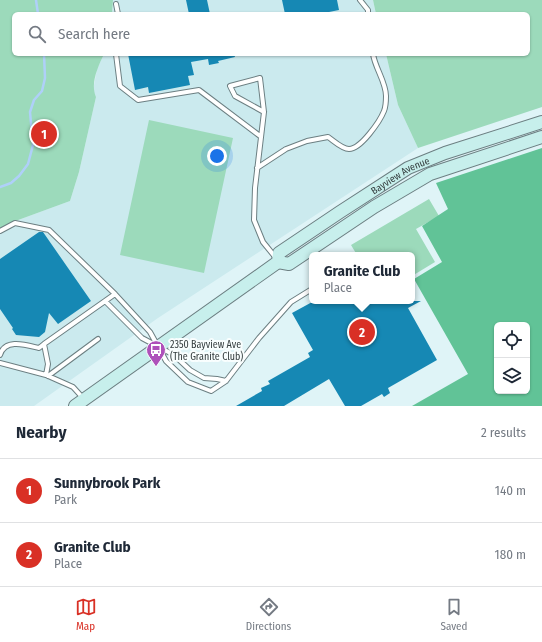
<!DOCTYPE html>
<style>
body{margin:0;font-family:"Fira Sans Condensed",sans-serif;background:#f2f2f3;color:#1f2937}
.controls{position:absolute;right:12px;bottom:12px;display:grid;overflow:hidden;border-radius:6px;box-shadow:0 1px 3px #0004}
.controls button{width:36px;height:36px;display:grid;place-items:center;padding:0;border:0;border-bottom:1px solid #e0e1e3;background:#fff;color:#1f2937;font:20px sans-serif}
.you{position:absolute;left:217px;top:156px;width:14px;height:14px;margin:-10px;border:3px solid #fff;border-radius:50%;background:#1a73e8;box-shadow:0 0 0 6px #1a73e833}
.badge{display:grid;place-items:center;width:26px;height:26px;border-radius:50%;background:#d93025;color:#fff;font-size:13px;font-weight:700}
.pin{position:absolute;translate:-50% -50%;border:2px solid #fff;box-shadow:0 1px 4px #0006}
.popup{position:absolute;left:309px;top:252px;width:106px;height:52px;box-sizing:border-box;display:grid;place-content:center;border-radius:6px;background:#fff;filter:drop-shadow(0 1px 3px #0005);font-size:13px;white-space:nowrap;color:#747a83}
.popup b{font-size:15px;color:#1f2937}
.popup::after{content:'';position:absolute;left:50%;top:100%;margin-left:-8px;border:8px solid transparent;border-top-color:#fff}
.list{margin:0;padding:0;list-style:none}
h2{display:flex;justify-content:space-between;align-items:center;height:52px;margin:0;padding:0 16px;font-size:17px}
h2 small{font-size:13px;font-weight:400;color:#747a83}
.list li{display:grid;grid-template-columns:26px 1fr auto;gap:12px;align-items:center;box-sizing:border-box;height:64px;padding:0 16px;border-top:1px solid #e0e1e3}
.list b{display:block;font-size:15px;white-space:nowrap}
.list p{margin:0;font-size:13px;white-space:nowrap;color:#747a83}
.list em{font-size:13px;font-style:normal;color:#747a83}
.icon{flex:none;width:22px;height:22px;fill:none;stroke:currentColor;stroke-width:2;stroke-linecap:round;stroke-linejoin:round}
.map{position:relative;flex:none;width:542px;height:406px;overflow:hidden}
.search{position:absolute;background:#fff;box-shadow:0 1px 3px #0004;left:12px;right:12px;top:12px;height:44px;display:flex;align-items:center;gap:10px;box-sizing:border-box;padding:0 14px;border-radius:6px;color:#747a83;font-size:15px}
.sheet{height:180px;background:#fff}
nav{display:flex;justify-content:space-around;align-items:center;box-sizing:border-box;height:56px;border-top:1px solid #e0e1e3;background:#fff;font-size:11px;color:#747a83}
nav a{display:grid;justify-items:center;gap:2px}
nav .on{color:#d93025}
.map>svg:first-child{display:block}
.built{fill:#cbeaee}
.green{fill:#9cdabb}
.forest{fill:#61c397;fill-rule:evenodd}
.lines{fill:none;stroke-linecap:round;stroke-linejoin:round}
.stream{stroke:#afd0f9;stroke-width:2.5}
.building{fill:#1688b4}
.lane-casing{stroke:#6c7f82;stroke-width:6}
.secondary-casing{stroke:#6c7f82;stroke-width:14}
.lane{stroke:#fff;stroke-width:4}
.secondary{stroke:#c7efec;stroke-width:12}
.labels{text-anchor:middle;stroke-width:4;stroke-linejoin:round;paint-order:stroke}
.street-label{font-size:10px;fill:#343d3e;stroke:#f9fefe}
.poi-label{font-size:10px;fill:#343d3e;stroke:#f9fefe;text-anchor:start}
</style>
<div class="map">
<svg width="542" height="406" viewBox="0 0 542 406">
<rect width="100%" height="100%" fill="#dff4f7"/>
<!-- built -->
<path class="built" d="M113 0H373L376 14H112Z
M104 54H386L398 105 418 148 158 318 34 406H0V233L10 223 70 201 79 172 96 97 93 91 97 69Z"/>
<!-- green -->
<path class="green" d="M0 0H113L112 14H14V54H104C98 67 90 83 96 97L79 172 70 201 10 223 0 233Z
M373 0H542V107L418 148 398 105 386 54H528V14H376Z
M149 120 233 138 204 273 120 255Z
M429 199 439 216 416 229 435 262 412 276V255H378L376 252 371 255H357L351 245Z"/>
<!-- forest -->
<path class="forest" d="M542 148V406H412L468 374 414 279 442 262 422 226 448 209 436 183ZM497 325H527V391H497Z"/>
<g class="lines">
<!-- stream -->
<path class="stream" d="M36 0 38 14
M0 187 11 183 19 176 28 164 33 145 30 112 34 100 42 91 45 78 44 54"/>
</g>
<!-- building -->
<path class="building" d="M186 0H207L210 14H189Z
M282 0H337L339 10 329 12V14H285Z
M128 54H234L235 57 218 61 219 63 209 65 208 59 191 62 194 75 188 76 190 85 149 93 148 87 135 90Z
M39 232H43L91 301 58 324 49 313 45 332 39 337 16 335 12 329 13 328 0 309V259Z
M314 301H421L408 308 437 360 388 388 390 393 384 397 382 394 361 406H345L329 379 284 406H236L262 391 261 388 270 384 268 381 310 357 308 353 313 350 292 313Z"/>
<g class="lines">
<!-- lane casing -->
<g class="lane-casing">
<path id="lane" d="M360 0 368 10V14
M116 4 118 14
M116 54 120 86 138 100 199 90 260 136
M264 112 235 96 230 86 260 78 264 112 255 188 254 220 263 242 276 258
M257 168 286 149 307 141 328 137C334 141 342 149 349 149 361 149 380 121 384 111 386 106 386 101 386 96 386 82 375 68 373 54
M0 231 15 223 49 230 115 294 44 344 48 364 46 375
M115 294 150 332 166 361 188 382 211 391 226 381 259 338 291 302 312 289
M105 301 142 338 174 355 190 370 204 378 217 379 226 381
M0 355C5 338 26 345 39 348L44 344
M0 363 46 375 73 387 83 398
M48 376 98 339"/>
</g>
<!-- secondary casing -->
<g class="secondary-casing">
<g id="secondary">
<path d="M278 262 289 264 374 207 430 174 542 137"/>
<path id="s1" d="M75 406 278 262 279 253 340 212 408 168 445 153 542 122"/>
</g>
</g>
<!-- lane -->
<use href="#lane" class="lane"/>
<!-- secondary -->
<use href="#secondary" class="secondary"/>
</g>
<!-- icons -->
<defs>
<g id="bus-pin" transform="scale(1)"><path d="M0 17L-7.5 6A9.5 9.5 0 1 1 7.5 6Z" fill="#ae50ba" stroke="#f9fefe"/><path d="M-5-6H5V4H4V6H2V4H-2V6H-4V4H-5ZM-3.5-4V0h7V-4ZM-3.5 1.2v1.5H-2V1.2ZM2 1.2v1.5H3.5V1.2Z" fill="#fff"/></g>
</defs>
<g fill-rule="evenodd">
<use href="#bus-pin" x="156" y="350"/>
</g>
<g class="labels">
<!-- street labels -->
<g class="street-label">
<text dy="4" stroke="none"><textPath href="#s1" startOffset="402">Bayview Avenue</textPath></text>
</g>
<!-- poi labels -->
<g class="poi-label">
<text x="170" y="348">2350 Bayview Ave<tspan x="170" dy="12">(The Granite Club)</tspan></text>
</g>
</g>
</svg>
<div class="controls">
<button><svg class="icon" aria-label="locate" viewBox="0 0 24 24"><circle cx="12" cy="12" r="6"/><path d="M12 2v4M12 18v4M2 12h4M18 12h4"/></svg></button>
<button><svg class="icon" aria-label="layers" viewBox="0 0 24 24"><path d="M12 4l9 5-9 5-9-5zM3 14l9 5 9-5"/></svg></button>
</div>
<div class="you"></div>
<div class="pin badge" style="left:44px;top:134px">1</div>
<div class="pin badge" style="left:362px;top:332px">2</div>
<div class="popup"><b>Granite Club</b>Place</div>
<div class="search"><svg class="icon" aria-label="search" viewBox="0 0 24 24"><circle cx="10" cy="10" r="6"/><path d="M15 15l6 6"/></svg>Search here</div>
</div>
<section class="sheet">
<h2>Nearby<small>2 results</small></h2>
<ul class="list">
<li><span class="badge">1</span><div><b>Sunnybrook Park</b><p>Park</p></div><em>140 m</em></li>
<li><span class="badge">2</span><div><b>Granite Club</b><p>Place</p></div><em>180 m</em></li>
</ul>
</section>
<nav>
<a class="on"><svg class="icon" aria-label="map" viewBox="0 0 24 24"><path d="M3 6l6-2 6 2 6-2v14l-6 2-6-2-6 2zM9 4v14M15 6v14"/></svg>Map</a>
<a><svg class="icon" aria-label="directions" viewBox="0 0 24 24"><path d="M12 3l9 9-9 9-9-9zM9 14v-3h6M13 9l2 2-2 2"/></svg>Directions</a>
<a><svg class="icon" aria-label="saved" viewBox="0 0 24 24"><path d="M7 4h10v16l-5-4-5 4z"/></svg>Saved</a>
</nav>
